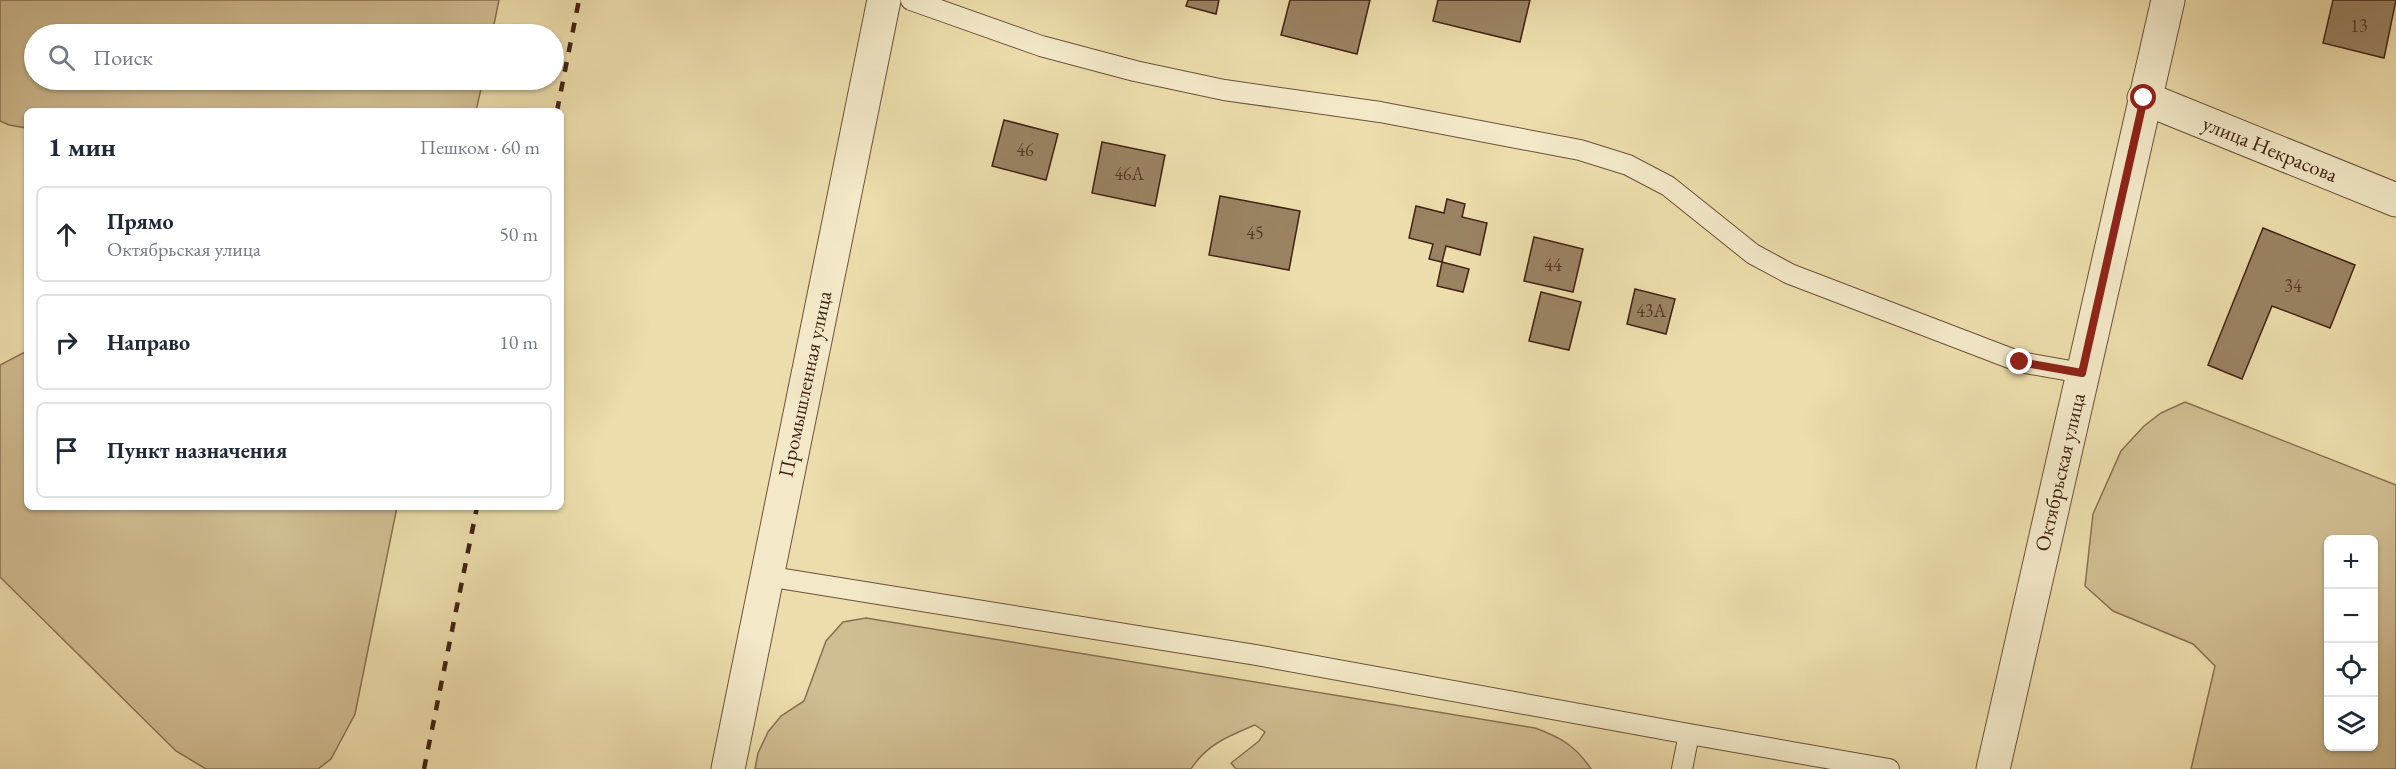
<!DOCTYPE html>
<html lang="ru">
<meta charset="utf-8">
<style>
body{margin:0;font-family:"EB Garamond",serif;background:#f2f2f3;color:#1f2937}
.controls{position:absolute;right:18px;bottom:18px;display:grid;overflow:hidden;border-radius:9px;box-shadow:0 2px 4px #0004}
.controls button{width:54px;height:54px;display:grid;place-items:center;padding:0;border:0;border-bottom:2px solid #e0e1e3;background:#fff;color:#1f2937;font:30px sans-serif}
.stop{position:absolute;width:18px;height:18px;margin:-14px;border:4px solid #8f2418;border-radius:50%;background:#fff}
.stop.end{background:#8f2418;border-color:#fff;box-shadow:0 2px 6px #0008}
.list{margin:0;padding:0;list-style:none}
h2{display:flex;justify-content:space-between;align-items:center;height:78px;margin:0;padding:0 24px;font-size:26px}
h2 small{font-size:20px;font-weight:400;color:#747a83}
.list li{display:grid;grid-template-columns:39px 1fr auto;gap:18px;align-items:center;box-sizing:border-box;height:96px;margin:0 12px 12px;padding:0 12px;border:2px solid #e0e1e3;border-radius:9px}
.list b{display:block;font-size:22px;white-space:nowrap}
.list p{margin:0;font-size:20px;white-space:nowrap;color:#747a83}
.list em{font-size:20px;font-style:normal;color:#747a83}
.icon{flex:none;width:33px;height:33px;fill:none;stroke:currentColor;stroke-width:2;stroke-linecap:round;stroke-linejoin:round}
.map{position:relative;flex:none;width:2396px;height:769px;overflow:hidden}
.search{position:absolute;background:#fff;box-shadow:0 2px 4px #0004;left:24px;top:24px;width:540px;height:66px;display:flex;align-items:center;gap:15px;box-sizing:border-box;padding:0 21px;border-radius:33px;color:#747a83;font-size:22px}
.panel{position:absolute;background:#fff;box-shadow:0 2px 4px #0004;left:24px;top:108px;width:540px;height:402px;border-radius:9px}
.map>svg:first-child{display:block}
.green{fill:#d0bd92;stroke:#887052;stroke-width:1.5;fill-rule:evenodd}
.building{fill:#9a8363;stroke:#412213;stroke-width:1.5}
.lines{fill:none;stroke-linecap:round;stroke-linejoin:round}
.service-casing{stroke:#6c5139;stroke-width:22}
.minor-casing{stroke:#6c5139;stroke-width:35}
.tertiary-casing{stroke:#6c5139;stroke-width:35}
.service{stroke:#f3e9c9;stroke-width:20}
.minor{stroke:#f3e9c9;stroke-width:33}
.tertiary{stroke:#f3e9c9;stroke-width:33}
.rail{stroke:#412213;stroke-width:4.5;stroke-dasharray:10 10;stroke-linecap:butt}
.route{stroke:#8f2418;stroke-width:8}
.labels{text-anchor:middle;stroke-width:4.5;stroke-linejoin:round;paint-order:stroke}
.number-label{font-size:18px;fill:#573a27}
.street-label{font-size:21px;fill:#412213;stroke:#f3e9c9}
</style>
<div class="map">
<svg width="2396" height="769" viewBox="0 0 2396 769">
<rect width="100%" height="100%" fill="#edddac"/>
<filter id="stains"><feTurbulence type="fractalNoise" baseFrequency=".00333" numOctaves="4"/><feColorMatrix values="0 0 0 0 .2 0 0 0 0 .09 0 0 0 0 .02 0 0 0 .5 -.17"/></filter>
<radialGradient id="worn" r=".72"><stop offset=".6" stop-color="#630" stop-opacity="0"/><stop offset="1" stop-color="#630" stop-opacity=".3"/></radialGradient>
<!-- green -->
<path class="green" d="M0 0H499L492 34H34V80H483L476 111H27V128L9 125 0 121Z
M27 351V507H397L355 714 331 759 318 769H206L176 751 0 577V365Z
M2185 402 2396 485V769H2191L2215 666 2193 644 2113 611 2085 586 2093 514 2121 451 2144 426 2161 413ZM2328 540H2374V746H2328Z
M866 618 1535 728C1560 737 1576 746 1591 769H1236L1231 763 1259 741 1265 732 1255 725C1229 736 1207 744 1191 769H755L758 753 768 732 781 716 804 701 826 641 843 622Z"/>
<!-- building -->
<path class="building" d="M1188 0H1219L1216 14 1186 6Z
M1290 0H1370L1357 54 1281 35Z
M1438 0H1530L1520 42 1433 21Z
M2333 0H2396L2384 58 2323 43Z
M1004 120 1058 134 1046 180 992 166Z
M1102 142 1165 155 1155 206 1092 193Z
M1220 196 1300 211 1289 270 1209 255Z
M1447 199 1465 204 1462 217 1487 223 1480 255 1446 246 1442 262 1429 259 1433 244 1409 238 1416 206 1444 213Z
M2263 228 2355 265 2330 328 2272 306 2242 379 2208 365Z
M1534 237 1583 249 1573 292 1524 281Z
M1442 262 1469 269 1463 292 1437 286Z
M1635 289 1675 299 1666 334 1627 324Z
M1541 292 1581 302 1569 350 1529 341Z"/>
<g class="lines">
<!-- service casing -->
<g class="service-casing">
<path id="service" d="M911 0 1041 46 1135 71 1224 90 1380 112 1580 150 1628 165 1668 186 1753 254 1790 274 2020 362 2082 373
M766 576 1256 655 1689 734
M1682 769 1689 734 1889 769"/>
</g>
<!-- minor casing -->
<g class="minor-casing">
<path id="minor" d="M2144 98 2396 200
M1993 769 2168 0"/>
</g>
<!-- tertiary casing -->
<g class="tertiary-casing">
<path id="tertiary" d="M728 769 884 0"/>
</g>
<!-- service -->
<use href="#service" class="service"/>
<!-- minor -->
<use href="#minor" class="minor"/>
<!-- tertiary -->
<use href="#tertiary" class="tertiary"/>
<!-- rail -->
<path class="rail" d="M557 111 579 0
M424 769 477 507"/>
</g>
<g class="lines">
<!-- route -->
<path class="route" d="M2020 362 2082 373 2144 98"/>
</g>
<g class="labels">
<!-- number labels -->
<g class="number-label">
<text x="2359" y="32">13</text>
<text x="1025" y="156">46</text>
<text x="1129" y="180">46А</text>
<text x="1255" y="239">45</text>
<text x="1553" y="271">44</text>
<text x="2293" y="292">34</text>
<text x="1651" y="317">43А</text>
</g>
<!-- street labels -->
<g class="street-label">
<text transform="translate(2270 149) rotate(22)" y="7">улица Некрасова</text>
<text transform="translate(805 384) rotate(-78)" y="7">Промышленная улица</text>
<text transform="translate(2060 472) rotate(-77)" y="7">Октябрьская улица</text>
</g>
</g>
<rect width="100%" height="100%" filter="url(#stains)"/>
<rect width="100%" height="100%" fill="url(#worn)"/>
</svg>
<div class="controls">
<button>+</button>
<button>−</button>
<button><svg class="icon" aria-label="locate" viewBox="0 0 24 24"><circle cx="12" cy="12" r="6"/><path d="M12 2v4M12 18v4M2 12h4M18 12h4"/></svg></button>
<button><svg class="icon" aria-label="layers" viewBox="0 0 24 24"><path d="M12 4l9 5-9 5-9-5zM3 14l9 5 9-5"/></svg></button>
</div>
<div class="stop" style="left:2144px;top:98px"></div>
<div class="stop end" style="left:2020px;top:362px"></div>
<div class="search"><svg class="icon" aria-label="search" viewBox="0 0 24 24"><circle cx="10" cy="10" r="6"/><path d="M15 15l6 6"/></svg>Поиск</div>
<section class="panel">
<h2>1 мин<small>Пешком · 60 m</small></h2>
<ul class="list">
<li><svg class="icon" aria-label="ahead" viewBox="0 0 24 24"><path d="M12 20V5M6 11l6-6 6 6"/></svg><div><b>Прямо</b><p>Октябрьская улица</p></div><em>50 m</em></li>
<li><svg class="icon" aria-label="right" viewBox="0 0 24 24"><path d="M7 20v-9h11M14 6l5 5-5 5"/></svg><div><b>Направо</b></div><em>10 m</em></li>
<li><svg class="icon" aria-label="arrive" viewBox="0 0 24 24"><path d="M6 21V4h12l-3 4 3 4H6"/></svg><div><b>Пункт назначения</b></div></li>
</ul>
</section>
</div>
